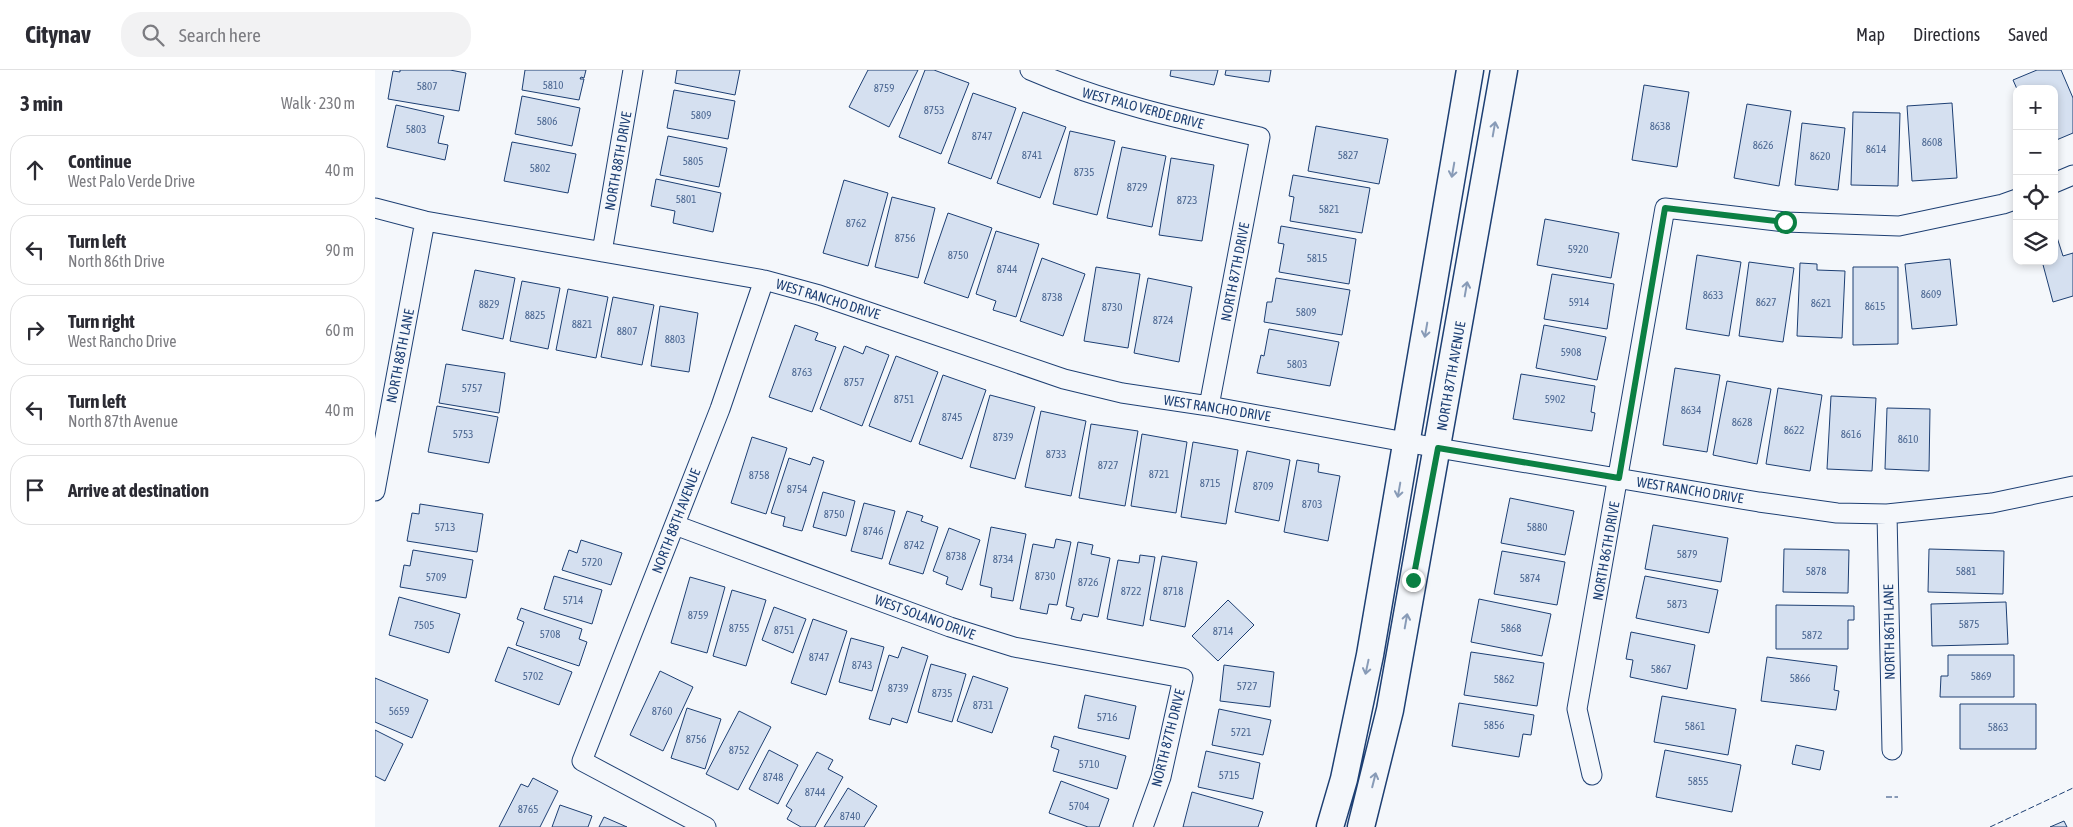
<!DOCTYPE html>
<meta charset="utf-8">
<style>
body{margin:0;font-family:"Asap Condensed",sans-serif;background:#f2f2f3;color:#2b2b33}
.controls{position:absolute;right:15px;top:15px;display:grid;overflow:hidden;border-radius:10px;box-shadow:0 2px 8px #0003}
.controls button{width:45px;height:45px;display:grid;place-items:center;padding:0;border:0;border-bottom:1px solid #e1e1e2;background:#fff;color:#2b2b33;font:25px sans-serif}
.stop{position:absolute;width:15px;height:15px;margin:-11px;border:4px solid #0b8043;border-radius:50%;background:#fff}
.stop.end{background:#0b8043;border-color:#fff;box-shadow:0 1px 5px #0008}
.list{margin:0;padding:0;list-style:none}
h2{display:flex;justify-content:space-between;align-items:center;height:65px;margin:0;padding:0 20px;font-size:21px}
h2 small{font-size:16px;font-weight:400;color:#7c7c81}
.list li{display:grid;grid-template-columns:32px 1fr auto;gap:15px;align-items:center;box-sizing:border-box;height:70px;margin:0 10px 10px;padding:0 10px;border:1px solid #e1e1e2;border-radius:20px}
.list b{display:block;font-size:19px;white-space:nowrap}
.list p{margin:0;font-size:16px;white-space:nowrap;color:#7c7c81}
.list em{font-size:16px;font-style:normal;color:#7c7c81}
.icon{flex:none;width:28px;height:28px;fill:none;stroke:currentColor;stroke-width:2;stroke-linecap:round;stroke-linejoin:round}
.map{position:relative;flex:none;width:1698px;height:757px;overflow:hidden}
header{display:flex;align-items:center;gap:30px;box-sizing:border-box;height:70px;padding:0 25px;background:#fff;border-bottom:1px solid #e1e1e2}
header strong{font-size:24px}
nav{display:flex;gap:28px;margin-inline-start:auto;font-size:18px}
.search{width:350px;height:45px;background:#f2f2f3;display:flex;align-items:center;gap:12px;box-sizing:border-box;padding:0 18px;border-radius:20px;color:#7c7c81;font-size:19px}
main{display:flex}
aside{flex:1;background:#fff}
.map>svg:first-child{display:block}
.building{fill:#d5e0f0;stroke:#1d3f73}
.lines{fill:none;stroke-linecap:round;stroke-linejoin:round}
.street-casing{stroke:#1d3f73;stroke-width:21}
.secondary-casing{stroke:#1d3f73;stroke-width:29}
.street{stroke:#f4f7fb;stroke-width:19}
.secondary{stroke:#f4f7fb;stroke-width:26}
.fence{stroke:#1d3f73;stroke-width:1;stroke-dasharray:6 2.5;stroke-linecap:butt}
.oneway{stroke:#889bb7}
.route{stroke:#0b8043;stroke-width:6}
.labels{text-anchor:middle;stroke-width:4;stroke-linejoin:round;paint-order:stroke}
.number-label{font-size:11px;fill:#4b6792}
.street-label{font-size:14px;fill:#1d3f73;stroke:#f4f7fb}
</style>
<header>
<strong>Citynav</strong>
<div class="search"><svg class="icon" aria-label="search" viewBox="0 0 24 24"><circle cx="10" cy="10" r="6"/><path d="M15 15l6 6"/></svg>Search here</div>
<nav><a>Map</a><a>Directions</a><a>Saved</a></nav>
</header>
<main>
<aside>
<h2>3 min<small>Walk · 230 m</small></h2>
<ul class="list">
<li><svg class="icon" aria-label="ahead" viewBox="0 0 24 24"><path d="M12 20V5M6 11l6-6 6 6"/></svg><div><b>Continue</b><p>West Palo Verde Drive</p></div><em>40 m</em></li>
<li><svg class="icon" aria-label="left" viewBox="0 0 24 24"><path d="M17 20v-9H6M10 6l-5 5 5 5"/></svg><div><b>Turn left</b><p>North 86th Drive</p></div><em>90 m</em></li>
<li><svg class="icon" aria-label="right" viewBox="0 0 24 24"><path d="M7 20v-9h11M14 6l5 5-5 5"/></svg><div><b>Turn right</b><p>West Rancho Drive</p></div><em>60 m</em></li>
<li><svg class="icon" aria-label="left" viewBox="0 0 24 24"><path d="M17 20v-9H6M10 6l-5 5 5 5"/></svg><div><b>Turn left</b><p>North 87th Avenue</p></div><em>40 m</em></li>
<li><svg class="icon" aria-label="arrive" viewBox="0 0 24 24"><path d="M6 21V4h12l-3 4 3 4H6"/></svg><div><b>Arrive at destination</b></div></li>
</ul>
</aside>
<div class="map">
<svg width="1698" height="757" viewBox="0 0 1698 757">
<rect width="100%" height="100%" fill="#f4f7fb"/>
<!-- building -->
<path class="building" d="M25 0H75L91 3 84 41 13 29 18 1 25 2Z
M150 0H211L209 8 206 7 205 9H209L204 30 147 20Z
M302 0H365L360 25 300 13Z
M493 0H543L514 57 474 37Z
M550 0H559L594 13 566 84 524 67Z
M796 0H843L839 15 795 6Z
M851 0H896L894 12 850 5Z
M1662 0H1686L1698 28V63L1679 71V19H1642L1638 10Z
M1269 15 1314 22 1302 97 1257 90Z
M299 20 360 31 353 69 292 58Z
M598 23 641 38 616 109 573 93Z
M147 26 205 38 197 76 140 64Z
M1577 33 1582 108 1537 111 1532 36Z
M1372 34 1416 41 1404 116 1359 108Z
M21 35 69 46 63 73 73 75 70 90 12 77Z
M648 42 691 57 665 128 622 113Z
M1478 42 1525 43 1523 116 1476 115Z
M1427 53 1470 58 1463 120 1420 115Z
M941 56 1013 69 1004 114 933 101Z
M695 61 740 71 722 145 678 134Z
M293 66 352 78 344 117 285 105Z
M137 72 201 84 193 123 129 111Z
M747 77 791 86 777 157 732 148Z
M796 88 839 95 827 171 784 165Z
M918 105 995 118 987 163 915 151 919 127 914 126Z
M281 109 346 123 338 162 298 153 300 141 276 136Z
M469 110 513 123 493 196 448 183Z
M517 127 560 138 543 208 500 197Z
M573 143 617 158 593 228 549 213Z
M1170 149 1244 163 1236 208 1162 195Z
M906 156 981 169 974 214 904 202 909 174 903 173Z
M1679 158 1688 186 1698 183V226L1678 232 1667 191H1679Z
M621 161 664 174 641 247 618 240 621 231 601 224Z
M1322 185 1366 192 1354 266 1311 259Z
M667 188 710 204 688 266 645 251Z
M1575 189 1582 255 1537 259 1530 194Z
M1374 192 1419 198 1408 272 1364 266Z
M1425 193 1442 194V200L1470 201 1467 268 1422 266Z
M721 197 765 204 753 278 709 271Z
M1478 197H1523V274L1478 275Z
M100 200 140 208 128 269 87 260Z
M1177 204 1239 214 1232 259 1169 249Z
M773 208 817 217 804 292 759 283Z
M901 208 975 220 967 265 889 252 892 232H897Z
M147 211 185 218 173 279 135 271Z
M193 219 233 227 221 288 181 280Z
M238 227 279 235 267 295 226 287Z
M285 236 323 243 314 302 276 296Z
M420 255 443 263 440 270 461 277 437 342 394 327Z
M1169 255 1231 267 1222 310 1161 298Z
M894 259 964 272 955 316 882 303 886 285 889 286Z
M469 276 488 284 491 276 514 285 487 356 445 339Z
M521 286 563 302 536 372 494 356Z
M71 294 130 303 124 343 64 333Z
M1300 298 1345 305 1332 382 1288 375Z
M1146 304 1220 316 1216 342 1220 343 1217 361 1138 349Z
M568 305 611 320 587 389 544 374Z
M1352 311 1396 319 1382 394 1338 385Z
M1403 318 1447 325 1435 401 1391 394Z
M615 325 660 337 640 409 595 397Z
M1456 326 1501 328 1497 401 1452 399Z
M62 336 123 347 114 393 53 382Z
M1512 338 1555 339 1554 401 1510 399Z
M666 341 711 351 696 426 650 417Z
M716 354 763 361 750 436 704 428Z
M767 364 812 372 801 443 756 436Z
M377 367 412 378 391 444 356 433Z
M818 372 863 380 851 454 806 447Z
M872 381 915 390 904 451 860 442Z
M438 387 449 391 427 461 408 456 410 447 396 443 414 388 435 395Z
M922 390 944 394 943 402 965 406 953 471 909 462Z
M448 422 480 431 471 466 438 457Z
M1135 428 1199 441 1190 485 1126 473Z
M489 433 520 441 507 489 476 481Z
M45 434 108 444 102 482 32 471 37 443 44 444Z
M532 441 548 446 546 451 563 457 548 504 514 494Z
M1278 455 1353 468 1346 512 1270 499Z
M616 457 651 464 638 531 616 527 617 518 605 515Z
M574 458 605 470 587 520 571 514 573 507 558 501Z
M681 469 696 472 682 535 674 534 672 544 645 539 658 474 679 478Z
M206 470 247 483 236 515 187 500 194 480 202 483Z
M703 472 718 475 716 484 735 488 723 547 708 544 706 551 696 549 699 538 691 536Z
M1409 479 1474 480 1473 523 1408 522Z
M1554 479 1629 481 1628 524 1553 522Z
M38 480 98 490 91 528 25 517 29 495 35 496Z
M1127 481 1190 492 1182 535 1119 524Z
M765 485 780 487 768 556 732 549 743 490 764 493Z
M787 486 822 492 810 557 775 550Z
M179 506 227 520 217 554 169 539Z
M1270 506 1343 520 1334 563 1261 548Z
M315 507 350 517 332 583 296 573Z
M357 520 391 530 371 596 338 586Z
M24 527 85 544 74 583 14 565Z
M1104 529 1176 544 1167 586 1096 572Z
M853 530 879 555 843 591 817 566Z
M1631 532 1633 574 1557 576 1556 534Z
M1401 535 1479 536V550H1473V579H1401Z
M399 537 431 549 418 583 387 570Z
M146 538 207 559 204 569 212 572 204 596 141 575 149 552 142 549Z
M438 549 472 561 451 625 416 613Z
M1256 562 1320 575 1312 619 1255 607 1258 590 1251 589Z
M476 568 509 577 497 621 464 612Z
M133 577 197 602 184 635 120 611Z
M527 577 553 586 532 653 517 648 515 655 494 649 514 585 523 588Z
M1096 582 1169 593 1162 636 1089 625Z
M1573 585H1639V627H1565L1566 606H1573Z
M1392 587 1462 596 1459 620 1464 621 1461 640 1386 631Z
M556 594 591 604 577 652 543 642Z
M849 595 899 602 895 637 845 631Z
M285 601 318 617 288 681 255 665Z
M598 606 633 618 617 663 582 651Z
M0 608 53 630 37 668 0 652Z
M710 625 761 636 754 669 703 658Z
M1287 626 1361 639 1353 685 1279 672Z
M1084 633 1159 645 1156 665 1148 664 1144 687 1077 676Z
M1585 634H1661V679H1585Z
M312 638 346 649 330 699 296 688Z
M844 639 896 650 888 685 837 675Z
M364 641 396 657 363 720 331 704Z
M0 660 28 674 10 711 0 706Z
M679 666 751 686 742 719 678 701 684 680 676 677Z
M1421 675 1449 681 1445 700 1417 694Z
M394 680 423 695 403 734 374 719Z
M1290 680 1366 695 1357 742 1281 727Z
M831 681 885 693 878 729 823 717Z
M442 682 458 690 453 699 468 707 440 757H426L412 749 417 740 411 736Z
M158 708 183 721 165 757H124L146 714 153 717Z
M686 711 734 729 724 757H713L674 743Z
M473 718 502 736 489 757H449Z
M817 722 888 742 883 757H808Z
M185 735 217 746 213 757H177Z
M229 747 252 757H224Z
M1689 751 1692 757H1675Z"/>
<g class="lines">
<!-- street casing -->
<g class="street-casing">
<path id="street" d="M655 0C731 33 804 49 885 67L834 336
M1679 113 1698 105
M0 138 50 151 389 210 444 225 689 309 747 323 834 336 1063 378 1384 432 1462 443 1512 444 1617 433 1698 416
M227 182 258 0
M0 421 50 151
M1512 444 1517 680
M300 455 575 557 639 577 808 608 786 707 768 757
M1217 705 1202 639 1290 138 1410 152 1524 156 1628 134 1642 129
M331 757 207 691 345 339 389 210"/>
</g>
<!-- secondary casing -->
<g class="secondary-casing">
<path id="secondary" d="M955 757 969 709 995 585 1095 0
M986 757 1015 640 1129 0"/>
</g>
<!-- street -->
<use href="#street" class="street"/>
<!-- secondary -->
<use href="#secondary" class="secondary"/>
<!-- fence -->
<path class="fence" d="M1511 727H1523
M1615 757 1698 718"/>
</g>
<!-- one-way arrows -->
<defs><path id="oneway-shaft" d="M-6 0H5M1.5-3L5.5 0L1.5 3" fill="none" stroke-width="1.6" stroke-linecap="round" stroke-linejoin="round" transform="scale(1.25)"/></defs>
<g class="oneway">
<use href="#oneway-shaft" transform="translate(1119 59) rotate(-80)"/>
<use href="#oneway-shaft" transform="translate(1078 100) rotate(100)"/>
<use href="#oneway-shaft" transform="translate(1091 219) rotate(-80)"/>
<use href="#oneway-shaft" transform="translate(1051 260) rotate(100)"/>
<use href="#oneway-shaft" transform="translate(1024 420) rotate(100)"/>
<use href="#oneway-shaft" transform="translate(1031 551) rotate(-80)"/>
<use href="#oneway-shaft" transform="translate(992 597) rotate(102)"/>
<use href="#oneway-shaft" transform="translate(999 710) rotate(-76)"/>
</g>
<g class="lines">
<!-- route -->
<path class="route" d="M1038 510 1063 378 1244 408 1290 138 1410 152"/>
</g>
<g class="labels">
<!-- number labels -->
<g class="number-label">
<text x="178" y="19">5810</text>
<text x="52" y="20">5807</text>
<text x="509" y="22">8759</text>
<text x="559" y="44">8753</text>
<text x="326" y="49">5809</text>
<text x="172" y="55">5806</text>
<text x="1285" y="60">8638</text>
<text x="41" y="63">5803</text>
<text x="607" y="70">8747</text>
<text x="1557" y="76">8608</text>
<text x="1388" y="79">8626</text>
<text x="1501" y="83">8614</text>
<text x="657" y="89">8741</text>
<text x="973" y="89">5827</text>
<text x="1445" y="90">8620</text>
<text x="318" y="95">5805</text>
<text x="165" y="102">5802</text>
<text x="709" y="106">8735</text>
<text x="762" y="121">8729</text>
<text x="311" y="133">5801</text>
<text x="812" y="134">8723</text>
<text x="954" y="143">5821</text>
<text x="481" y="157">8762</text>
<text x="530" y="172">8756</text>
<text x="1203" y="183">5920</text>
<text x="583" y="189">8750</text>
<text x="942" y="192">5815</text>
<text x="632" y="203">8744</text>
<text x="1556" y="228">8609</text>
<text x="1338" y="229">8633</text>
<text x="677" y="231">8738</text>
<text x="1204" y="236">5914</text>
<text x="1391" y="236">8627</text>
<text x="1446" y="237">8621</text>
<text x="114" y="238">8829</text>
<text x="1500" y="240">8615</text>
<text x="737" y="241">8730</text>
<text x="931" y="246">5809</text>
<text x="160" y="249">8825</text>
<text x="788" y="254">8724</text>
<text x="207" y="258">8821</text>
<text x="252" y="265">8807</text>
<text x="300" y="273">8803</text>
<text x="1196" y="286">5908</text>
<text x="922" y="298">5803</text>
<text x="427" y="306">8763</text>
<text x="479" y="316">8757</text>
<text x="97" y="322">5757</text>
<text x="529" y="333">8751</text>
<text x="1180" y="333">5902</text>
<text x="1316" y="344">8634</text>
<text x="577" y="351">8745</text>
<text x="1367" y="356">8628</text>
<text x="1419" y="364">8622</text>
<text x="88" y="368">5753</text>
<text x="1476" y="368">8616</text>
<text x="628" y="371">8739</text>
<text x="1533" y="373">8610</text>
<text x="681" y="388">8733</text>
<text x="733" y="399">8727</text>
<text x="784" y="408">8721</text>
<text x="384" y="409">8758</text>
<text x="835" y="417">8715</text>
<text x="888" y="420">8709</text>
<text x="422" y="423">8754</text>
<text x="937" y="438">8703</text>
<text x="459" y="448">8750</text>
<text x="70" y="461">5713</text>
<text x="1162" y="461">5880</text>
<text x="498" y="465">8746</text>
<text x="539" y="479">8742</text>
<text x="1312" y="488">5879</text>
<text x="581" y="490">8738</text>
<text x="628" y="493">8734</text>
<text x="217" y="496">5720</text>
<text x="1441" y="505">5878</text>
<text x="1591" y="505">5881</text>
<text x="670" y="510">8730</text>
<text x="61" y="511">5709</text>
<text x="1155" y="512">5874</text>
<text x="713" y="516">8726</text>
<text x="756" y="525">8722</text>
<text x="798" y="525">8718</text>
<text x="198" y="534">5714</text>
<text x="1302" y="538">5873</text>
<text x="323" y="549">8759</text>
<text x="1594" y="558">5875</text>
<text x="49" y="559">7505</text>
<text x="364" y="562">8755</text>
<text x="1136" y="562">5868</text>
<text x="409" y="564">8751</text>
<text x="848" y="565">8714</text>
<text x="175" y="568">5708</text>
<text x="1437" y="569">5872</text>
<text x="444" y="591">8747</text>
<text x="487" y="599">8743</text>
<text x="1286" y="603">5867</text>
<text x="158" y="610">5702</text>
<text x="1606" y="610">5869</text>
<text x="1425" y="612">5866</text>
<text x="1129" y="613">5862</text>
<text x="872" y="620">5727</text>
<text x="523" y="622">8739</text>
<text x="567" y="627">8735</text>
<text x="608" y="639">8731</text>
<text x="24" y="645">5659</text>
<text x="287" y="645">8760</text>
<text x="732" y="651">5716</text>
<text x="1119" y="659">5856</text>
<text x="1320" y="660">5861</text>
<text x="1623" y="661">5863</text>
<text x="866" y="666">5721</text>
<text x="321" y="673">8756</text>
<text x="364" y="684">8752</text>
<text x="714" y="698">5710</text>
<text x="854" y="709">5715</text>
<text x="398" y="711">8748</text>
<text x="1323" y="715">5855</text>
<text x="440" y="726">8744</text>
<text x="704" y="740">5704</text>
<text x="153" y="743">8765</text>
<text x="475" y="750">8740</text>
</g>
<!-- street labels -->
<g class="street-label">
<text transform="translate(768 38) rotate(15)" y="5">WEST PALO VERDE DRIVE</text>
<text transform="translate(243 91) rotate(-80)" y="5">NORTH 88TH DRIVE</text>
<text transform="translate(860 202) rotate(-79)" y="5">NORTH 87TH DRIVE</text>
<text transform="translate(453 229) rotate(17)" y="5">WEST RANCHO DRIVE</text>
<text transform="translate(25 286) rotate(-79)" y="5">NORTH 88TH LANE</text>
<text transform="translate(1076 306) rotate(-80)" y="5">NORTH 87TH AVENUE</text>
<text transform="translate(842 338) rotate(9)" y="5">WEST RANCHO DRIVE</text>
<text transform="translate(1315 420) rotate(9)" y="5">WEST RANCHO DRIVE</text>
<text transform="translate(301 451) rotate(-69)" y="5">NORTH 88TH AVENUE</text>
<text transform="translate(1231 481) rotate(-80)" y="5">NORTH 86TH DRIVE</text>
<text transform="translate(550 547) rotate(20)" y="5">WEST SOLANO DRIVE</text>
<text transform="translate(1514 562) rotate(-91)" y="5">NORTH 86TH LANE</text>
<text transform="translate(793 668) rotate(-76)" y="5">NORTH 87TH DRIVE</text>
</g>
</g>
</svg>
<div class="controls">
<button>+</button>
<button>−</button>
<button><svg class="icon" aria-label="locate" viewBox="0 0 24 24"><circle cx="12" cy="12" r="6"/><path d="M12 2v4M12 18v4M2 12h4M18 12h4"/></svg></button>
<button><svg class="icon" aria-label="layers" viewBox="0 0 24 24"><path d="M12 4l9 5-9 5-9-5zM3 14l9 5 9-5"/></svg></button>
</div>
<div class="stop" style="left:1410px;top:152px"></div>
<div class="stop end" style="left:1038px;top:510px"></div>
</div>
</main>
